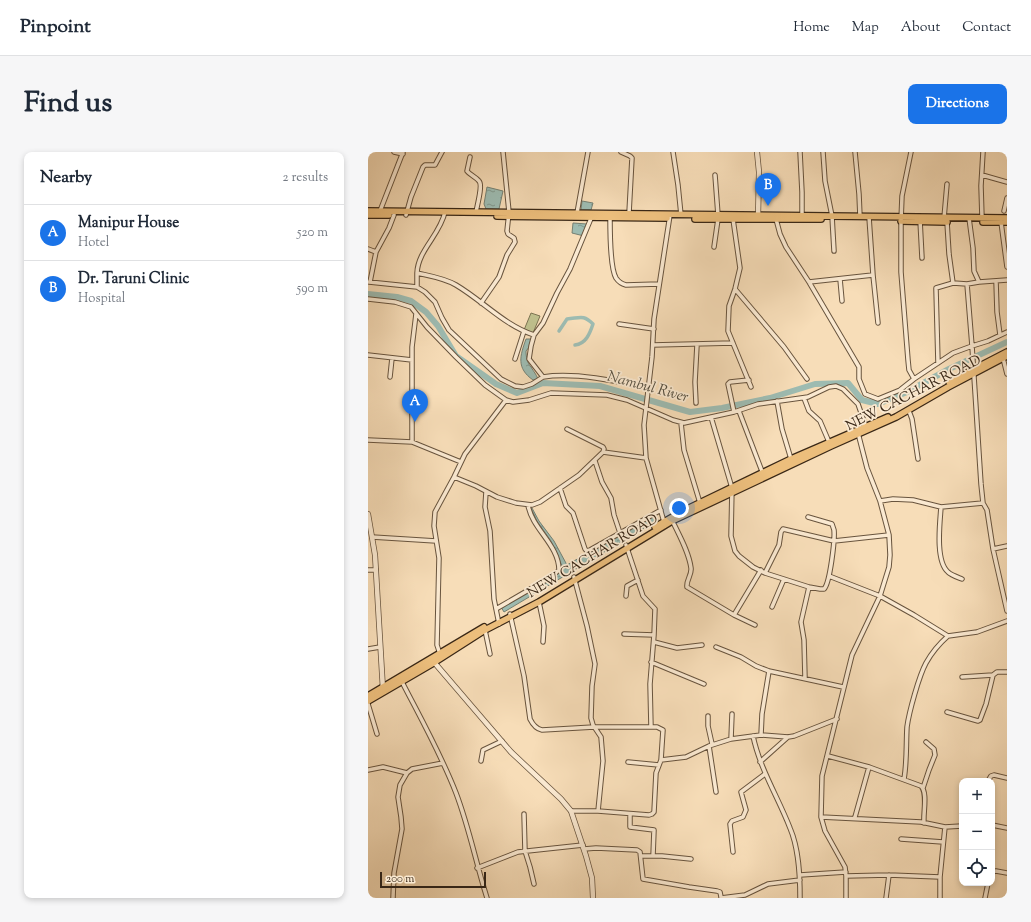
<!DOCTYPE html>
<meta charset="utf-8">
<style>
body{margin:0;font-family:"Sorts Mill Goudy",serif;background:#f6f6f7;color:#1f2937}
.controls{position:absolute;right:12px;bottom:12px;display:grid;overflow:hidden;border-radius:8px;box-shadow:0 2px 6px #0003}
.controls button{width:36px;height:36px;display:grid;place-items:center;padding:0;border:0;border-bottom:1px solid #e0e1e3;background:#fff;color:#1f2937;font:20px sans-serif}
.scale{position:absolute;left:12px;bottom:10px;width:106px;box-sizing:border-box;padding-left:4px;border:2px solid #392716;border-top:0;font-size:11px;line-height:14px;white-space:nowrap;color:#392716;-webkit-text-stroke:3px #fae9d1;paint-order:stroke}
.you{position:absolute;left:311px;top:356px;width:14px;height:14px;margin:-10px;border:3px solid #fff;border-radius:50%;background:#1a73e8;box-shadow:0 0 0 6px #1a73e833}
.badge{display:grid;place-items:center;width:26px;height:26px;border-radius:50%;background:#1a73e8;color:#fff;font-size:13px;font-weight:700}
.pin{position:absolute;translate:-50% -33px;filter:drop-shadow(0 1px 2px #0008)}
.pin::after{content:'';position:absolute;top:21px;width:14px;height:12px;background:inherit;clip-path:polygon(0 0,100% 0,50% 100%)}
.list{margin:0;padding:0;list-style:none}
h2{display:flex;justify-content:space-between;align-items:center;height:52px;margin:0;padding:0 16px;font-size:17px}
h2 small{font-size:13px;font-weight:400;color:#747a83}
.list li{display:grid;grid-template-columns:26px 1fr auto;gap:12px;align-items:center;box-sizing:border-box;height:56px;padding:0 16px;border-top:1px solid #e0e1e3}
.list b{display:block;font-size:15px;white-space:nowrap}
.list p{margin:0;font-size:13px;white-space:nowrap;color:#747a83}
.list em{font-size:13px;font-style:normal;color:#747a83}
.icon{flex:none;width:22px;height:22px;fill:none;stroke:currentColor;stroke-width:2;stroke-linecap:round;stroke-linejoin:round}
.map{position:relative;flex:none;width:639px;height:746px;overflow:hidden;border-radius:8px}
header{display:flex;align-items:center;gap:24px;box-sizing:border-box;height:56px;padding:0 20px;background:#fff;border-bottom:1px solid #e0e1e3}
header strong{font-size:19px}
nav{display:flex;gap:22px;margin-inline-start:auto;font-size:14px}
.intro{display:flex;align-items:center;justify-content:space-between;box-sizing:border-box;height:96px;padding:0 24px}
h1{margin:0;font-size:28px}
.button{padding:10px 18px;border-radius:8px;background:#1a73e8;color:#fff;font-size:14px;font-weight:700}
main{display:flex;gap:24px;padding:0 24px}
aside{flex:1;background:#fff;border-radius:8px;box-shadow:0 2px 6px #0003}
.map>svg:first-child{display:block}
.pitch{fill:#bfc08d;stroke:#7c7452}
.water{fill:url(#water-ripples);stroke:#758073}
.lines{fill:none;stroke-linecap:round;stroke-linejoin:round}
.canal{stroke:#9dbbb1;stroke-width:3.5}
.river{stroke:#9dbbb1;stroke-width:6}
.minor-casing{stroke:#68543e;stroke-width:5.5}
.tertiary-casing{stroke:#68543e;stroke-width:6}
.primary-casing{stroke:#392716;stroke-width:8}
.trunk-casing{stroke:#392716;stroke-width:8}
.minor{stroke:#fae9d1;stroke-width:3.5}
.tertiary{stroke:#fae9d1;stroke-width:4.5}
.primary{stroke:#ecbe7c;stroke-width:5.5}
.trunk{stroke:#ecbe7c;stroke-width:5.5}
.labels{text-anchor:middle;stroke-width:3.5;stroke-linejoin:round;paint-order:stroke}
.street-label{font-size:14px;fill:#392716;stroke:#fae9d1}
.water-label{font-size:15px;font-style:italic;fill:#524c3d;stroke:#fae9d1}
</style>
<header>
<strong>Pinpoint</strong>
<nav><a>Home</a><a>Map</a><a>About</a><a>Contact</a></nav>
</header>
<div class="intro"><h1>Find us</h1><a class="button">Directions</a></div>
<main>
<aside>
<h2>Nearby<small>2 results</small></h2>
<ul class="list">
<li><span class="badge">A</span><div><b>Manipur House</b><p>Hotel</p></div><em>520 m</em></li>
<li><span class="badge">B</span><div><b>Dr. Taruni Clinic</b><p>Hospital</p></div><em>590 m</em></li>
</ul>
</aside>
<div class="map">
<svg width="639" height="746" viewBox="0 0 639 746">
<defs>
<pattern id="water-ripples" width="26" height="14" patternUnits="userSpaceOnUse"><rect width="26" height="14" fill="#9dbbb1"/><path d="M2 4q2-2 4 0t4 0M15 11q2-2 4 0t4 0" fill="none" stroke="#81988f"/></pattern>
</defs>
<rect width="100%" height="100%" fill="#f7ddb8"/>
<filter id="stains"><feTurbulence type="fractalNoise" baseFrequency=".005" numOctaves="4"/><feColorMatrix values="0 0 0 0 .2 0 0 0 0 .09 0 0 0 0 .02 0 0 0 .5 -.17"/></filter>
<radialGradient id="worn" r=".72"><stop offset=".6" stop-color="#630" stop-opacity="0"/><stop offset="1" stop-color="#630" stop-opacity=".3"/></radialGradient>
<!-- pitch -->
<path class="pitch" d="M163 161 172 164 165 181 156 178Z"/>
<!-- water -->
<path class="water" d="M119 35 135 39 131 57H118L116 52Z
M214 49 225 51 223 58H213Z
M205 71 219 72 216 84 204 81Z
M158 187H164L162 194 158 199C158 204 159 211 163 215 166 220 168 222 170 227L165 228C148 216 152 204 158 187Z
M163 356H164L171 369 186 389 199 413 287 362 290 368 136 460 133 455 195 416 183 389 169 369Z"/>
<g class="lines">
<!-- canal -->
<path class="canal" d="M191 179 199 167C212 166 215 162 225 172 222 181 218 192 207 193"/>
<!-- river -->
<path class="river" d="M0 142 29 145 43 149 58 160 70 174 88 204 128 232 149 241 175 231 232 234 322 260 354 256 402 246 447 232 480 231 494 248 510 252 539 240 581 217 639 190"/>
<!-- minor casing -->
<g class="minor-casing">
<path id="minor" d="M26 0 35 2
M253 0 262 4 264 6 261 61
M305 0 310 33 313 63
M432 0 434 40V63
M455 0 457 29 464 64 466 99
M487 0 491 42 492 65
M543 0 534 44 533 69V120L540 208 541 218 546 227
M102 5 99 19C102 23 108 25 111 29 115 33 109 54 108 60
M347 23 350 63
M614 23 639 30
M12 59 35 0
M636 59 639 46
M77 60C72 83 50 98 49 121 62 124 76 126 88 133 115 149 136 173 166 183L175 171 189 141 202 117 224 64
M209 61 220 0
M38 63 43 45 55 15 57 13H67L74 0
M242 65C242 77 242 116 248 126 250 129 254 132 258 133L291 132
M501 65 505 123
M576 66 579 32
M601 66 605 96 606 119 611 130 639 128
M614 66 613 34 615 0
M365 67 372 116 367 137 361 154 360 179 383 235
M408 67 412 82 418 95 441 130 491 215V227L497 242 510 247 532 238 546 227 585 201 604 194 599 132 585 131 581 102 579 70
M552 68 554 106
M633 70 639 115
M346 95 350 67
M0 97 8 100
M49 121V135L57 140 67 150 74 166 81 178 133 227 147 234 155 235 164 232 175 225
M472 127 474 149
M628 129 629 160 632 183
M1 130 49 135
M2 130 8 100 21 76 26 63
M441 130 505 123 510 171
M599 132 611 130
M367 137 416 195 439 227
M0 147 27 150 43 155 59 175 88 205 117 233 138 248 145 250 161 248 183 241 239 243 259 248 305 268 316 271 366 260 390 252 440 245 461 235 468 234 475 237 490 252 498 275
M113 151 131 125 139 103 147 90 146 86 140 82 139 79 141 60 135 0
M251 172 286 177
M639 180 620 189 604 194 613 332 615 351 619 358 625 397 639 459
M166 183 163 194 161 207 175 225C206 220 249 229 280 236
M285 193 365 191
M0 203 44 208
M635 206 639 222
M147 207 156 179
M570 211 568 137V136L585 131
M22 225 24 206
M436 246 441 259 452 269 461 290
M409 249 414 277 423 307
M328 251 327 230 329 193
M371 259 395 322
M541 259 544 267 550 307
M366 260 360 232 362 230 381 228
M343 265 364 336 363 384 367 399 371 404 385 415 397 421 441 435 452 437H456C462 431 467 388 466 378L464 372 440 365
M313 271 316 298 332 351
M199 277 235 295 236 297 235 300
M0 288 44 290 93 310
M44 290V195L48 162
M227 309 234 330 243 346 246 363 252 381
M86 325 108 334 129 345 148 351 164 353 172 350 211 323 235 300 278 306
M192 336 198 354 205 361 217 397 219 399 222 398 293 358
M118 340 117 355 122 379 126 447 131 472
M512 349 525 347 545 348 573 355 615 351
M573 355C572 370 567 409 580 420 583 423 589 425 594 427
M304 368C311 383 321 400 323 416 324 423 318 428 319 435L366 463
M296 370 278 306 276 273 284 205 286 167 302 63
M4 385 68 389
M625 397 639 394
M0 418H8
M397 421 411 393 413 380 415 377 466 389 521 383
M461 424 512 444 546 463 580 484
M206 425 219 474 227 512 224 534 223 566 225 573 233 585 235 609 230 659
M258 444 259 434 270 428
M171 450 176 474 175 490
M404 455 416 427
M128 457 183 425 191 418C191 393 164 377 160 353
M142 462 156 524 162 567C165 573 168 577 174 578L226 575H283L282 532 286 483 287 457 275 444 258 393
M387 473 366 463 393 418
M117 478 122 502
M256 482 286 483
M286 490 309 496 334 493
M348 495 373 505 388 514 401 519 475 535
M0 497 12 495
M72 502 69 493 71 406 66 374 67 360 86 325 97 302 138 248
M283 510 336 532
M594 525 625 523
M437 526 436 488 433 470 441 435
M33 528C52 565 73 602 88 641 101 675 108 711 119 746
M0 552 9 582
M579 560 610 569 612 568 618 552 625 523 629 520H639
M340 564V574L344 592
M283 575H289L295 578 293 608
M393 583 394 562 401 519
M385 584C392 617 410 645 422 676 431 697 432 723 432 746
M363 587 364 562
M341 594 348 640
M460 604 501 615 553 634C560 641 555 660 556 671
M113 609 115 598 134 589
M260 610 291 613
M392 610 420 585
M0 618 15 615 39 621
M536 627C539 610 538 593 539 575 541 560 551 524 558 511 563 502 572 491 580 484L609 480 639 469
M620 629 623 624 626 623 639 626
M555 636 561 618 567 603 566 597 558 590
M203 659H230L281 663 284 662 286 660 288 621 293 608 318 605 341 594 363 587 393 583 420 585 426 584 469 567
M156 662 157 699 162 715 166 732
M262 662V675L286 678 285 704
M453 665 553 670 577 675 594 674
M487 665 501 615
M624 673 639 676
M533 687 575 690
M216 697 228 696 269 698 272 700 275 727 321 735 349 739 352 740 353 745
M365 700 362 672 364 669 375 665 378 658 373 640 397 622
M273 704H294L323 707
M109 716 150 700 215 693
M624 720 628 719 639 721
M432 723 478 720
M478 724 521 723 572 725
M25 746 26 721 34 677 33 665 30 645 32 633 39 621 44 617 75 611
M353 746 377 743 400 732 432 728
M478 746V724L477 715 457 679 453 665 454 624 484 503 512 444 521 415 522 403 521 383 512 349 499 316 490 281
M518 746 521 723
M572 746V725L577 675
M617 746 620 731"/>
</g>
<!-- tertiary casing -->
<g class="tertiary-casing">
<path id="tertiary" d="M389 0 391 20 390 66
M0 362 7 403 15 538
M65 509 143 600 193 647 203 659 218 704 224 726 225 746"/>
</g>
<!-- primary casing -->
<g class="primary-casing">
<path id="primary" d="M0 59 639 66
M0 63H21
M129 64 299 66
M327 67H453
M533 69 579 70
M615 70H639"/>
</g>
<!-- trunk casing -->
<g class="trunk-casing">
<path id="trunk" d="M581 230 639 200
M287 375 317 358 423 307 520 265
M0 544 116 475
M0 549 67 510 117 478 171 450 304 369 463 294 528 265 580 235 639 204"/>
</g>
<!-- minor -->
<use href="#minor" class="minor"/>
<!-- tertiary -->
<use href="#tertiary" class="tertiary"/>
<!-- primary -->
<use href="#primary" class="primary"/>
<!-- trunk -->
<use href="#trunk" class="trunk"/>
</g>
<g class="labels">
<!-- street labels -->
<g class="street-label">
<text transform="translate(545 240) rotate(-27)" y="5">NEW CACHAR ROAD</text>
<text transform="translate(224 403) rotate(-31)" y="5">NEW CACHAR ROAD</text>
</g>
<!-- water labels -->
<g class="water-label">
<text transform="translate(280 234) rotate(15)" y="5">Nambul River</text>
</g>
</g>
<rect width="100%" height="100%" filter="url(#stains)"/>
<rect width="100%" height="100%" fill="url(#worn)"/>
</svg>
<div class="controls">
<button>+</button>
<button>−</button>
<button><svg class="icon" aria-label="locate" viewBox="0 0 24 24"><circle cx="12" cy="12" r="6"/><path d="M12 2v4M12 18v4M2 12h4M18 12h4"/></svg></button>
</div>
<div class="scale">200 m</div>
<div class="you"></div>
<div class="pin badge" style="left:47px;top:270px">A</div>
<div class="pin badge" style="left:400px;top:54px">B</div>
</div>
</main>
